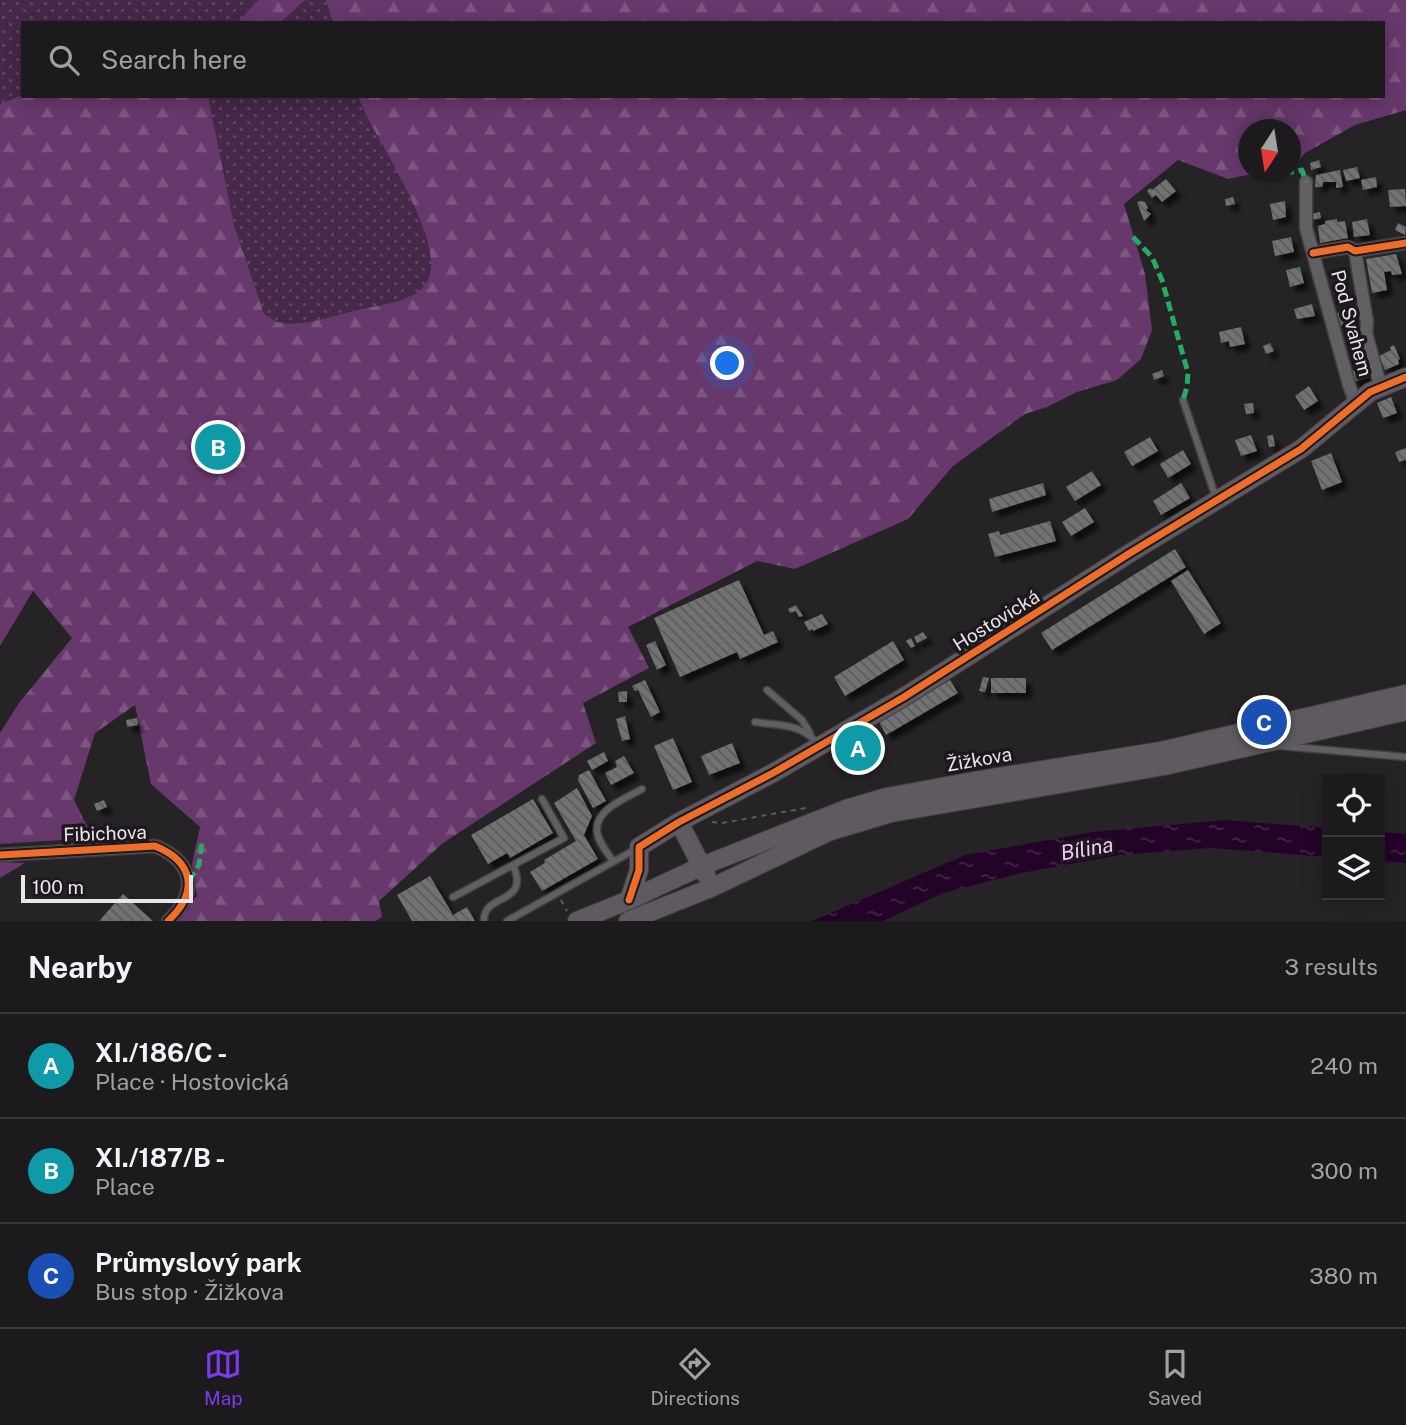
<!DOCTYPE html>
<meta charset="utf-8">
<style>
body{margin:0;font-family:"Public Sans",sans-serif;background:#252325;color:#f1f3f6}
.controls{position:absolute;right:21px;bottom:21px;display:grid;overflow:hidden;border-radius:0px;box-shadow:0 4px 18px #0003}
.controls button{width:63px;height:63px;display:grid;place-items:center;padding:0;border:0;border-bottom:2px solid #3a383b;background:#1c1a1c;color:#f1f3f6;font:35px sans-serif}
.compass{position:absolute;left:1238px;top:119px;width:63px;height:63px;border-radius:50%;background:#1c1a1c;box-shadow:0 4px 18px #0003;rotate:192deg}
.scale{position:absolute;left:21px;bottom:18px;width:172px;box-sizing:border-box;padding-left:7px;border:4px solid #e9e6ea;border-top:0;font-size:19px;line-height:24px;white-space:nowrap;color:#e9e6ea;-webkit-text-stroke:5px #1d181e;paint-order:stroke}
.you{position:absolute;left:728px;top:364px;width:24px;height:24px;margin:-18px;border:5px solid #fff;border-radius:50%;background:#1a73e8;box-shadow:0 0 0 10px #1a73e833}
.badge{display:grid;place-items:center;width:46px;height:46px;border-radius:50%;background:#7c3aed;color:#fff;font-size:23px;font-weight:700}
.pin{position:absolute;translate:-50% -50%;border:4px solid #fff;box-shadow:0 2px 7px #0006}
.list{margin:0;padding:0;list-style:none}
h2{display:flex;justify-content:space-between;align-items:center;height:91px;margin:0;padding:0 28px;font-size:30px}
h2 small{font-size:23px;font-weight:400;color:#a0a1a3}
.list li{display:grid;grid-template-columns:46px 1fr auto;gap:21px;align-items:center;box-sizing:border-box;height:105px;padding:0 28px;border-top:2px solid #3a383b}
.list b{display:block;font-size:26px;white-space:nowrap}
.list p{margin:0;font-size:23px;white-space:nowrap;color:#a0a1a3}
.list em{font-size:23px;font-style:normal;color:#a0a1a3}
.icon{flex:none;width:38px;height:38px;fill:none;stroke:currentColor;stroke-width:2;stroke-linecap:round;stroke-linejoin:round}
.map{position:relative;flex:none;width:1406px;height:921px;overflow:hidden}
.search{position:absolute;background:#1c1a1c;box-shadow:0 4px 18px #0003;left:21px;right:21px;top:21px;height:77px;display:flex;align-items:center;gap:18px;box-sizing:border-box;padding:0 24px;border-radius:0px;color:#a0a1a3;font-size:26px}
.sheet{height:406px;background:#1c1a1c}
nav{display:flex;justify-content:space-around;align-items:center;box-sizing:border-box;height:98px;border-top:2px solid #3a383b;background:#1c1a1c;font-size:19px;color:#a0a1a3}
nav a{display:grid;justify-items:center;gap:4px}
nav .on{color:#7c3aed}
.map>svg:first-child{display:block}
.grass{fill:url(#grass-dots)}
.forest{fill:url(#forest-firs)}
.water{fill:url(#water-ripples)}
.building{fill:url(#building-back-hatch);filter:url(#shadow)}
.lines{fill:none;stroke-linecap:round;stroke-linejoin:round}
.lane-casing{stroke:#434043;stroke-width:9}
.street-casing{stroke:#434043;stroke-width:15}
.secondary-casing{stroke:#434043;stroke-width:20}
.path{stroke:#5d5c5d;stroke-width:2;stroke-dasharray:5 5;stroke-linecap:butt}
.lane{stroke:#625f62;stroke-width:6}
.street{stroke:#625f62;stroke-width:12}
.secondary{stroke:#5f5a5f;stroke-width:18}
.quiet{stroke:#26ab63;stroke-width:5;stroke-dasharray:10 5;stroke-linecap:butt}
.cycleway-casing{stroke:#1d181e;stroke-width:11}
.cycleway{stroke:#ee6e29;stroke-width:7}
.labels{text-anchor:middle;stroke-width:7;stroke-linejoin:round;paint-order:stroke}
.street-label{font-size:19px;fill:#e9e6ea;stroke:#1d181e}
.water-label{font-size:21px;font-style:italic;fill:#f5c6f9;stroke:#1d181e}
</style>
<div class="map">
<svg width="1406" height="921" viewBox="0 0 1406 921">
<defs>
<pattern id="grass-dots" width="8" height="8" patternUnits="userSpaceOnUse" patternTransform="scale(1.75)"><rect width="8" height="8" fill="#462849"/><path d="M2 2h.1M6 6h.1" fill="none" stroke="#614763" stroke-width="1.8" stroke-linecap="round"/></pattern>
<pattern id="forest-firs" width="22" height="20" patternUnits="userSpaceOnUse" patternTransform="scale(1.75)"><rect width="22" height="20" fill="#67386c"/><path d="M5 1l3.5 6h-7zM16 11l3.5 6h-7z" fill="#7d5581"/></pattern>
<pattern id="water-ripples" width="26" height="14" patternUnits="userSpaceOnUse" patternTransform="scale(1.75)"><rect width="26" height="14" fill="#230328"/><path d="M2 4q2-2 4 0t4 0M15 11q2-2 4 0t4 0" fill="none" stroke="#432847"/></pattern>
<pattern id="building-back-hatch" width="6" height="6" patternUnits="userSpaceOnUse" patternTransform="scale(1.75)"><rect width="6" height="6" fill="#717272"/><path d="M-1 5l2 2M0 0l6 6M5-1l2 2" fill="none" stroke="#5c5c5c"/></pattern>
<filter id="shadow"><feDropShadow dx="6" dy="6" stdDeviation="2" flood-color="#0009"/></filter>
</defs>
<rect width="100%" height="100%" fill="#262326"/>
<!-- grass -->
<path class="grass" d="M0 0H258L237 23H23V95L0 104Z
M305 0H326L333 23H280Z
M208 96H358C371 136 457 251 423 287 408 303 378 305 358 310 334 315 303 328 279 322 274 321 269 317 264 315L234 225Z"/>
<!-- forest -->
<path class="forest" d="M258 0H305L280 23H237Z
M326 0H1406V110L1355 125 1305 153 1296 164 1291 165 1290 130H1248V172H1261L1228 179 1178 160 1124 204 1145 274 1152 330 1141 359 1117 380 1077 392 1047 407 1025 414 953 466 908 519 795 569 757 561 628 627 649 668 583 703 596 743 443 843 379 901 382 917 375 921H175L197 896 192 864 200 827 151 784 135 705 95 733 74 800 93 838 0 844V733L19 703 72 638 33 591 0 646V104L23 95 208 96 234 225 264 314C269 317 274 321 278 322 303 328 334 315 358 310 377 305 408 303 423 287 457 251 371 136 358 96H1383V23H333Z
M0 862 25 863 0 878Z"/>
<!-- water -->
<path class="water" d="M1225 820 1327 828V857L1210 848 1120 855 1021 873 943 893 883 921H812L965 855 1093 832Z
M1380 832 1406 834V863L1380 861Z"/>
<!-- building -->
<path class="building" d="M1319 160 1321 167 1311 170 1310 163Z
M1357 167 1360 178 1346 181 1343 170Z
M1340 170 1343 187 1336 188V182H1323L1322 187H1315L1316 175Z
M1376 177 1377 187 1363 190 1361 180Z
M1166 179 1176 191 1162 202 1156 195 1152 198 1147 191 1150 188 1152 190Z
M1405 189 1406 206 1390 207 1388 190Z
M1233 197 1235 204 1226 206 1225 199Z
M1141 201 1145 202 1148 208 1146 210 1151 214 1144 221 1137 202Z
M1285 201 1286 217 1273 220 1270 204Z
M1320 212 1321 218 1311 220 1309 214Z
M1337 219V222L1345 221 1348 238 1320 243 1318 226 1325 224V221Z
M1367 219 1370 235 1354 237 1352 222Z
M1398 223 1406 227 1405 235 1395 230Z
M1291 237 1294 252 1275 256 1272 241Z
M1396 254 1402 274 1392 275 1391 271 1384 272 1387 290 1372 293 1366 259Z
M1300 267 1304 283 1290 287 1286 270Z
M1312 304 1315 316 1297 319 1294 309Z
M1351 309 1352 313 1354 312V322L1341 326 1337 313Z
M1241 327 1245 344 1230 347 1229 341 1221 343 1219 332Z
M1270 343 1274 351 1266 354 1263 346Z
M1394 345 1400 359 1398 360 1399 364 1385 370 1379 356 1391 350 1390 347Z
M1365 362 1369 377 1353 382 1350 372 1355 370 1353 365Z
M1162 370 1164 376 1154 380 1152 374Z
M1309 386 1318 401 1304 410 1295 396Z
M1391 397 1397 413 1383 418 1377 403Z
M1253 403 1254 413 1246 414 1244 404Z
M1251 435 1257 451 1241 456 1235 440Z
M1273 435 1275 446 1269 447 1267 436Z
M1150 437 1158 451 1132 466 1124 452Z
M214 447a4 4 0 1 1 8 0a4 4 0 1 1-8 0Z
M1406 448V460L1399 462 1395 452Z
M1183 450 1191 464 1168 478 1160 464Z
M1331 453 1342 482 1322 490 1311 461Z
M1092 471 1101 485 1075 501 1066 487Z
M1043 483 1046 495 992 512 989 499Z
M1181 483 1190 498 1161 515 1153 501Z
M1085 508 1094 522 1071 536 1062 522Z
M1050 521 1056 541 995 557 988 534 999 531 1000 535Z
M1175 549 1186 567 1052 650 1041 633Z
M1188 570 1221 623 1204 634 1171 581Z
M739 580 764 635 773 631 778 642 740 659 737 652 680 677 654 618Z
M796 605 803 616 799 617 796 611 790 613 788 609Z
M822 614 828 624 813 631V629L809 631 804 622Z
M923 632 927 638 917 643 914 637Z
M911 638 915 646 911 648 906 641Z
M655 641 666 665 657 670 646 645Z
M893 641 904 660 845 696 834 677Z
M983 677 989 678 985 692 979 691Z
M991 678H1026V693H991Z
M645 680 660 712 651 717 638 690 635 691 632 686Z
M950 680 958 693 886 735 879 722Z
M627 691V702H619L618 692Z
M625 716 630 739 622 741 616 719Z
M137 718 138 725 127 727 126 720Z
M673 738 692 782 673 790 654 746Z
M732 743 740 763 709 775 701 756Z
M604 752 608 761 592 770 587 761Z
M624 756 634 773 611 785 605 773 617 767 615 761Z
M589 770 606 801 593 808 578 780 579 775Z
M577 788 592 816 584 835 598 859 542 891 530 872 545 863 544 860 576 841 554 803Z
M533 799 553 833 510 858 507 853 488 864 471 835Z
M104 800 107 807 97 811 94 804Z
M430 876 453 915 467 907 475 921H412L397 895Z
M123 894 153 921H99Z"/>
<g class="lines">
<!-- lane casing -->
<g class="lane-casing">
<path id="lane" d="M1183 400 1216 498
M767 690 802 720 810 733
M755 722C780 726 803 723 819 746
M1281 746 1406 757
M613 861C607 852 598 842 597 831 595 809 627 798 642 789
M453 897 564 838 542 799
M484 921C483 892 531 906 513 865
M507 921 638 848"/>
</g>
<!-- street casing -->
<g class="street-casing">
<path id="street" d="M1306 182V228L1349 385 1356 404
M1355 251 1367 322 1366 333 1381 388
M1313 253 1348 247 1355 251 1406 243
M0 855 155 846C194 862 199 892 168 921"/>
</g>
<!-- secondary casing -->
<g class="secondary-casing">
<path id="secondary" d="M679 822 706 875
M629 900 639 870V847L679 822 773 773 904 697 1130 553 1301 449 1370 392 1406 377
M577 921 629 900 702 866 846 809 887 797 974 781 1161 751 1406 694
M628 921 713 887 828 832 891 813 1164 766 1406 711"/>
</g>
<!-- path -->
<path class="path" d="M712 822 722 823 806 808
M561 900 567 911"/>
<!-- lane -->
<use href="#lane" class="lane"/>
<!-- street -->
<use href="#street" class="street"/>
<!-- secondary -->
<use href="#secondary" class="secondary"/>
<!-- quiet -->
<path class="quiet" d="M1269 176 1302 170 1306 182
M1133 237 1152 257 1162 280 1188 373 1187 387 1183 400
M189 881 199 865 202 842"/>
<!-- cycleway casing -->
<g class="cycleway-casing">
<path id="cycleway" d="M1313 253 1348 247 1355 251 1406 243
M0 855 155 846C194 862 199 892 168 921
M629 900 639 870V847L679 822 773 773 904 697 1130 553 1301 449 1370 392 1406 377"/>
</g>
<!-- cycleway -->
<use href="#cycleway" class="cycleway"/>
</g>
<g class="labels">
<!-- street labels -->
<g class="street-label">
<text transform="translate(1352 323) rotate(75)" y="7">Pod Svahem</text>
<text transform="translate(996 620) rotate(-32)" y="7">Hostovická</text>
<text transform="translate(979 759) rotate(-10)" y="7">Žižkova</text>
<text transform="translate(105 833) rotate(-2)" y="7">Fibichova</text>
</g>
<!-- water labels -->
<g class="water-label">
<text transform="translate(1087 849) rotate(-10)" y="7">Bílina</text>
</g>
</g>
</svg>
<div class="controls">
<button><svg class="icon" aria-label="locate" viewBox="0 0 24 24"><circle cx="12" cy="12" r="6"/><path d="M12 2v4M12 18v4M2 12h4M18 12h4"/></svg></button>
<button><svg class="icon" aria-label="layers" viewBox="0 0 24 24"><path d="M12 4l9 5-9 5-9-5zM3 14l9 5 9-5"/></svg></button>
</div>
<svg class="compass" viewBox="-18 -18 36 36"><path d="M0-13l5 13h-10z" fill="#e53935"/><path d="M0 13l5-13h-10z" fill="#a0a1a3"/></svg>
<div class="scale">100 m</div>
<div class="you"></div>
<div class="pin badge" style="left:858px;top:748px;background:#0f9aa8">A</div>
<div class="pin badge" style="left:218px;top:447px;background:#0f9aa8">B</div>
<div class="pin badge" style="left:1264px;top:722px;background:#1a4fb4">C</div>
<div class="search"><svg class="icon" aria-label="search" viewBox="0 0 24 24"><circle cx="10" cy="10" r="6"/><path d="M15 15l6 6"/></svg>Search here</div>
</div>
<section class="sheet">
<h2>Nearby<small>3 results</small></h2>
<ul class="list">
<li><span class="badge" style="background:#0f9aa8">A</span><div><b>XI./186/C -</b><p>Place · Hostovická</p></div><em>240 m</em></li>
<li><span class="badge" style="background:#0f9aa8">B</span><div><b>XI./187/B -</b><p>Place</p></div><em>300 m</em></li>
<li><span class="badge" style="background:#1a4fb4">C</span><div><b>Průmyslový park</b><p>Bus stop · Žižkova</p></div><em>380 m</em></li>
</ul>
</section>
<nav>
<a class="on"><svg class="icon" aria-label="map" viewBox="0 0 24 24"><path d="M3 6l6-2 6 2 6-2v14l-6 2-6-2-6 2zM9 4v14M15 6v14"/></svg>Map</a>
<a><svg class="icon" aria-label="directions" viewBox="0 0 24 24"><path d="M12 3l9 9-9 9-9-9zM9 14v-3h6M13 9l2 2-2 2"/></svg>Directions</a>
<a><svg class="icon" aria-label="saved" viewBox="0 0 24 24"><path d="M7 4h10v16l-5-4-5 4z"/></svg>Saved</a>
</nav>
